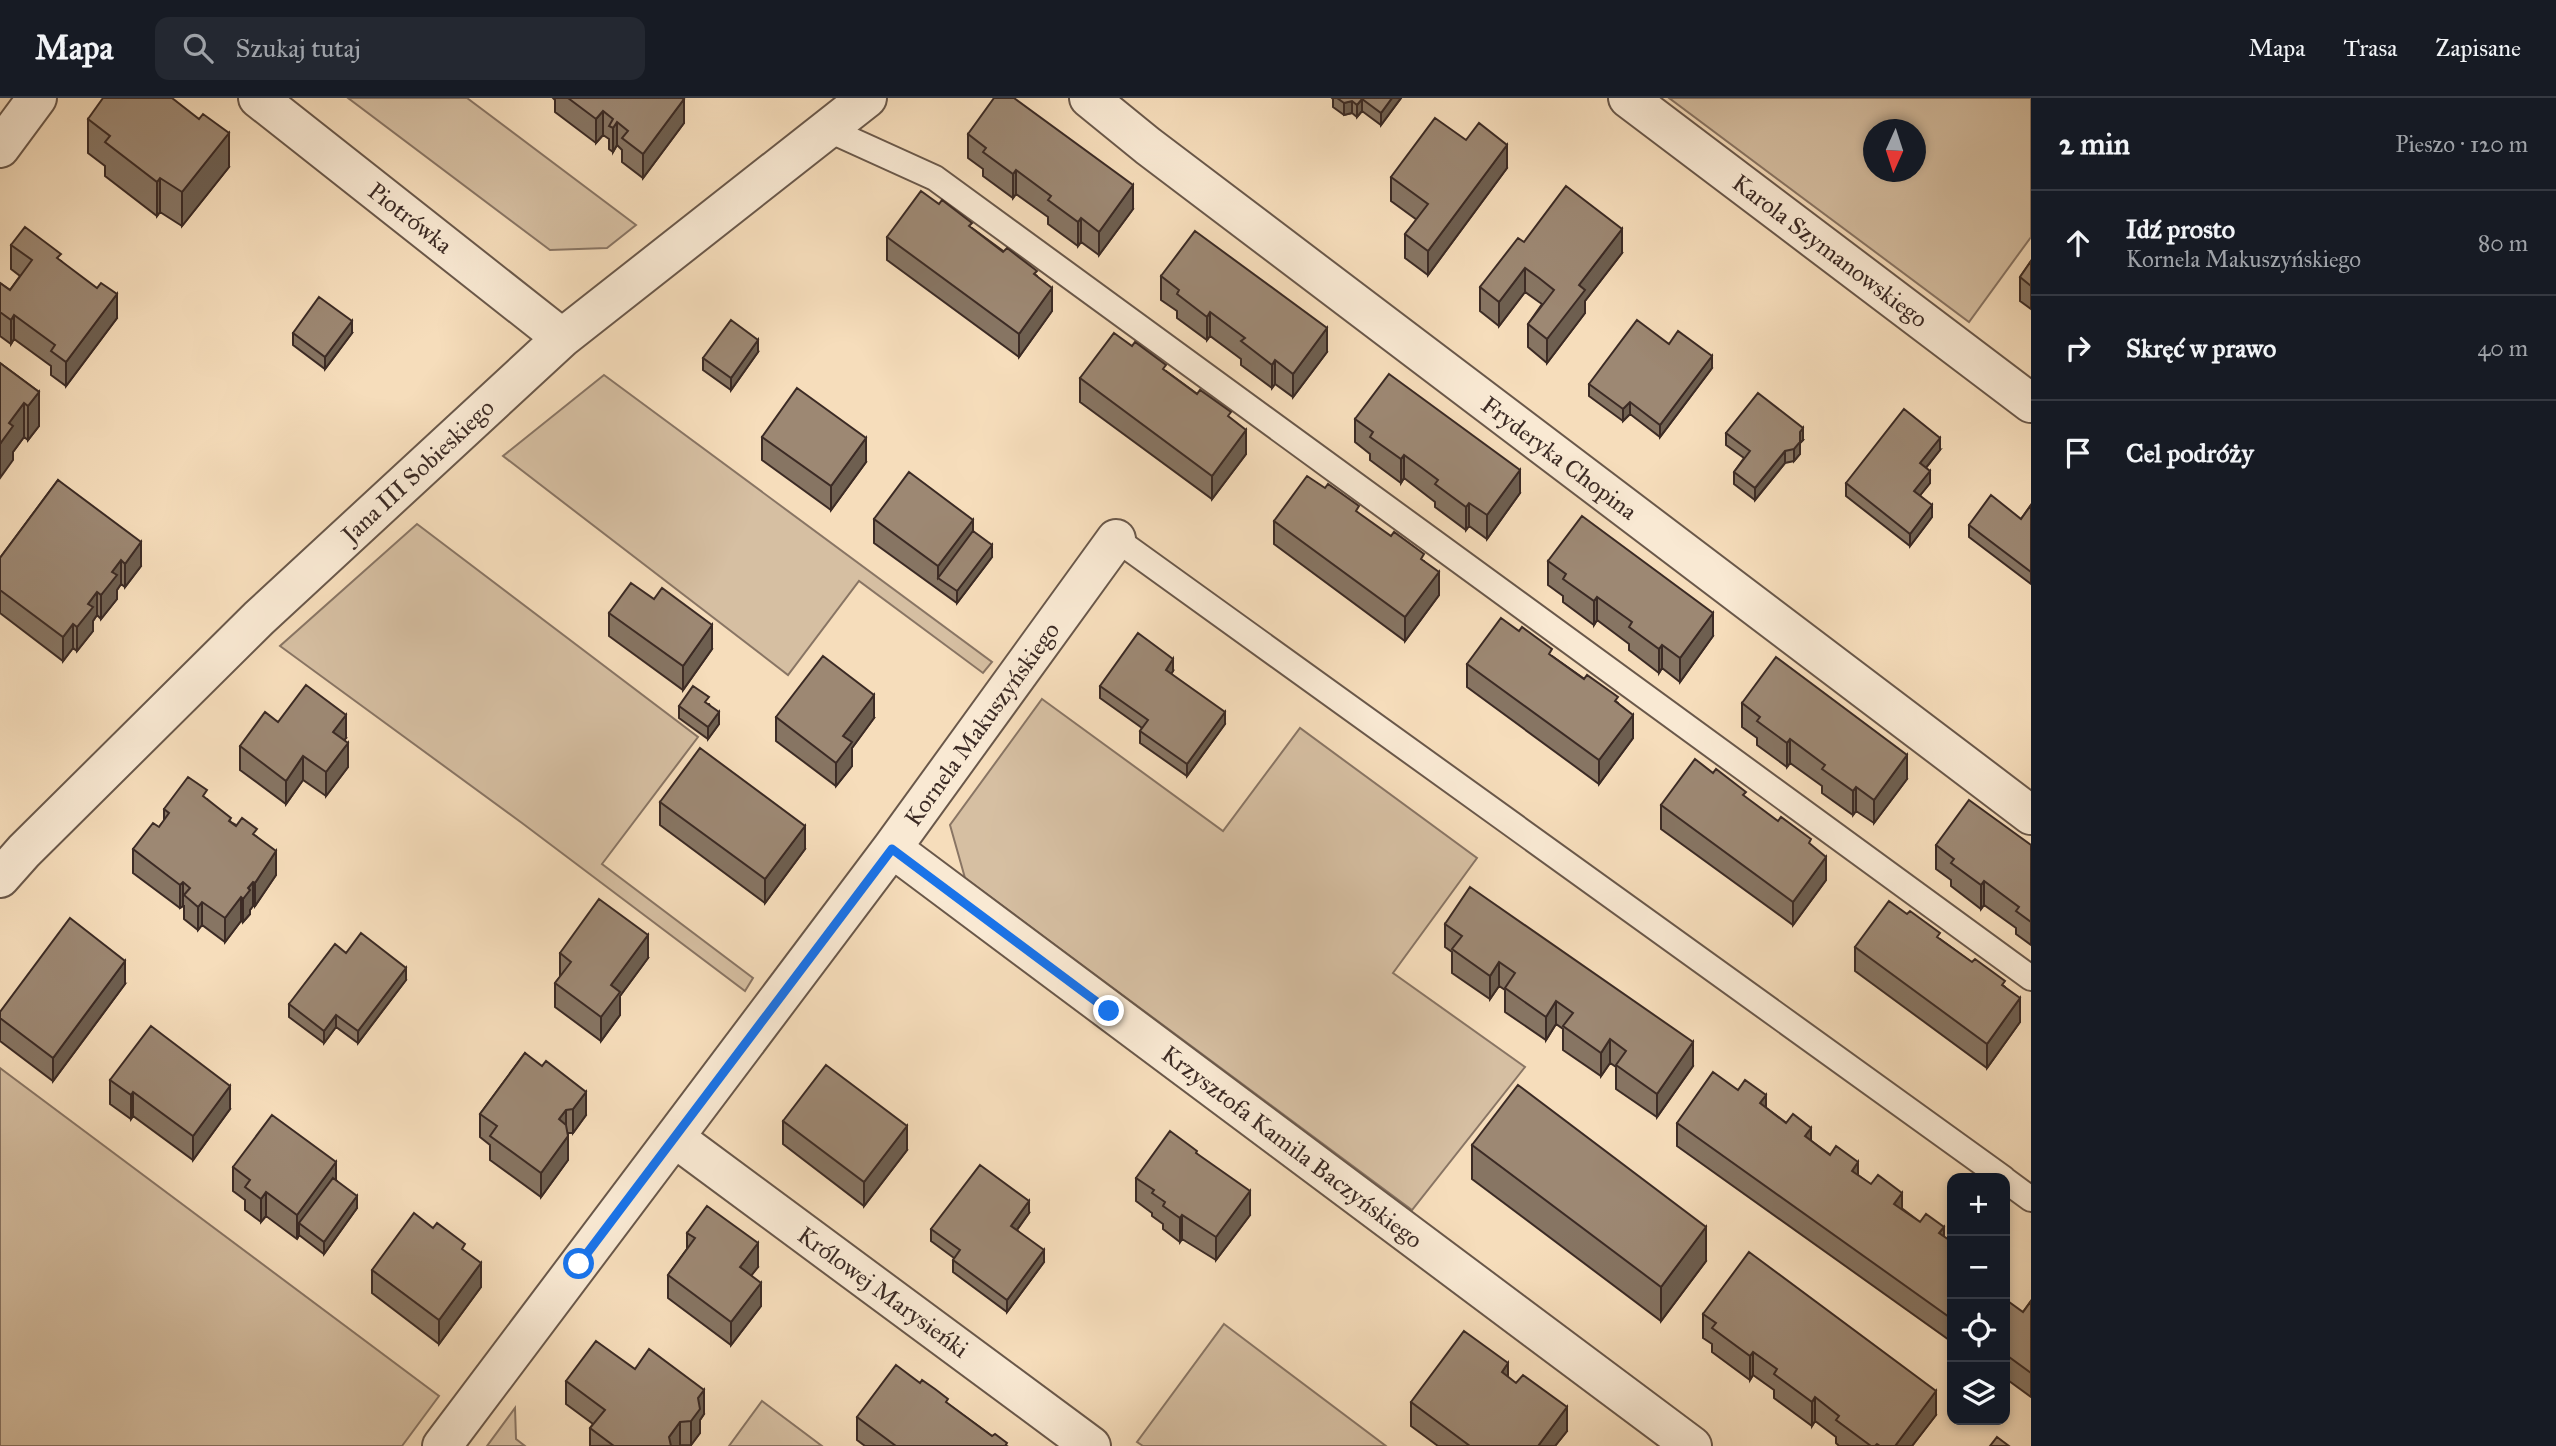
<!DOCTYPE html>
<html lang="pl">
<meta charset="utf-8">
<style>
body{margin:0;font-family:"IM FELL Great Primer",serif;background:#242831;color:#f1f3f6}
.controls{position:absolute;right:21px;bottom:21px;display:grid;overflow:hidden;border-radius:14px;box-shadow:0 4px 10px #0003}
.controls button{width:63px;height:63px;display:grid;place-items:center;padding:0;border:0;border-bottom:2px solid #363941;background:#171b24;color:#f1f3f6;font:35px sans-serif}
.compass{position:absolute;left:1863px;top:21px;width:63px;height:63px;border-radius:50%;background:#171b24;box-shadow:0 4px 10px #0003;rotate:183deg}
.stop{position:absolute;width:21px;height:21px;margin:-16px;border:5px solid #1a73e8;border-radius:50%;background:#fff}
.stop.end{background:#1a73e8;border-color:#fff;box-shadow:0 2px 7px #0008}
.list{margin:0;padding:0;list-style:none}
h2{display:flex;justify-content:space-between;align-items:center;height:91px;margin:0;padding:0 28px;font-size:30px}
h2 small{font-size:23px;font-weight:400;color:#9ea1a6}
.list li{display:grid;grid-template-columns:46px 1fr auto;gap:21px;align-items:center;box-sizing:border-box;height:105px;padding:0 28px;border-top:2px solid #363941}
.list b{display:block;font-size:26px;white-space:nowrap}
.list p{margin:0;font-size:23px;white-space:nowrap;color:#9ea1a6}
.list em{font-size:23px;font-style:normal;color:#9ea1a6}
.icon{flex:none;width:38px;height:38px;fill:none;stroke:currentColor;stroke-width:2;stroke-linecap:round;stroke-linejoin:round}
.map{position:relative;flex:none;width:2031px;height:1348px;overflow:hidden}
header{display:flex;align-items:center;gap:42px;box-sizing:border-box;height:98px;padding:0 35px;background:#171b24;border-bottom:2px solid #363941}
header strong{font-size:33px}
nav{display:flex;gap:38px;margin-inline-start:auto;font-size:24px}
.search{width:490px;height:63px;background:#242831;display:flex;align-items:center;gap:18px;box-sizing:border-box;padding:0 24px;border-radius:14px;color:#9ea1a6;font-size:26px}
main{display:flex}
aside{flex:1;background:#171b24}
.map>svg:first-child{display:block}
.green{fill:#d6bfa2;stroke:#897564;stroke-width:2;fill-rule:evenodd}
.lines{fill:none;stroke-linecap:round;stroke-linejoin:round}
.service-casing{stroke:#6a584a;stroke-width:28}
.minor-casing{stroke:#6a584a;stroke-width:42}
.service{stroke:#f9e9d3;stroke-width:24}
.minor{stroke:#f9e9d3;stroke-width:38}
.wall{fill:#877563;stroke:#3c2b25;stroke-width:2}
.shaded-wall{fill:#6e5f50;stroke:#3c2b25;stroke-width:2}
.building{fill:#9d8873;stroke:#3c2b25;stroke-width:2}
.route{stroke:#1a73e8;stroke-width:9}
.labels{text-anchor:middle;stroke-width:5;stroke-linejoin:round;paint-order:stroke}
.street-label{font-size:24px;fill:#3c2b25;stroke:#f9e9d3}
</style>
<header>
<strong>Mapa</strong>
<div class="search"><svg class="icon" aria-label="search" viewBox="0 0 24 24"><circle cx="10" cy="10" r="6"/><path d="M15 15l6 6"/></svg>Szukaj tutaj</div>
<nav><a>Mapa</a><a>Trasa</a><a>Zapisane</a></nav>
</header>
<main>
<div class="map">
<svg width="2031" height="1348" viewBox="0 0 2031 1348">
<rect width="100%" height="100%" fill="#f6ddbb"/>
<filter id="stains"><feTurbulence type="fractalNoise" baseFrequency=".00286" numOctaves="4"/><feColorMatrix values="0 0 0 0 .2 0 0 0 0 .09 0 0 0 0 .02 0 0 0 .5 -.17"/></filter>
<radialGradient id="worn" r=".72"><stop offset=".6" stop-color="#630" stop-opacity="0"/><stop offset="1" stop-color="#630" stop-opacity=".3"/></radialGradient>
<!-- green -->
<path class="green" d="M348 0H467L636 127 607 150 550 152Z
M1669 0H2031V139L1969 224ZM1874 32H1916V74H1874Z
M604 277 992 564 983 575 859 483 788 577 503 358Z
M417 426 698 639 602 766 753 880 745 893 522 725 280 548Z
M1042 601 1223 733 1300 630 1477 760 1393 875 1525 969 1412 1112 965 780 950 727Z
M0 970 439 1298 402 1348H0Z
M1224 1226 1386 1348H1143L1137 1344Z
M762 1303 822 1348H729Z
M515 1310 516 1341 525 1348H487Z"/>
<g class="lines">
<!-- service casing -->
<g class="service-casing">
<path id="service" d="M827 31 935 80 2031 880
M1116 441 2003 1080
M2005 1082 2031 1101"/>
</g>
<!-- minor casing -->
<g class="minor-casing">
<path id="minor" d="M258 0 562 240
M1089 0 1148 48 2031 717
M1628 0 2031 305
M0 50 37 0
M892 750 1692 1348
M0 780 24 753 259 520 562 240 867 0
M675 1040 1091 1348
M442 1348 892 750 1116 441"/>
</g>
<!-- service -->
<use href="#service" class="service"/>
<!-- minor -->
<use href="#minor" class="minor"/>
</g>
<!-- wall -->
<path class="wall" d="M553 0H682L684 25 643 80 622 64V52L617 47 613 54 609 51V41L603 37 596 45 555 14V2Z
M1332 0H1401L1381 27 1362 13 1357 19 1352 15 1344 17 1333 9V1Z
M88 21 229 69 182 128 160 114 157 118 105 78V68L88 55Z
M968 36 1133 111 1099 157 1081 144 1078 148 1048 126V119L1016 96 1013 100 983 78V71L968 60Z
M1466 42 1507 70 1428 177 1405 160V136L1417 122 1391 103V79Z
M972 130 1037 178 1052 213 1019 259 887 162V139Z
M1524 144 1622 155 1585 203V215L1547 265 1528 249V226L1542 206 1539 204 1525 194 1499 228 1480 213V189Z
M11 147 61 163 117 220 66 288 51 277V268L14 241 11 246 0 238V185L10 192 20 178 11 171Z
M2031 163V211L2020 203V179Z
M1161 178 1327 254 1293 299 1275 286 1272 290 1241 267V261L1210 238 1207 242 1177 220V213L1161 202Z
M293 235H352L325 271 293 247Z
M1669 246 1712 270 1660 339 1630 316 1623 323 1589 298V286Z
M758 254 731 292 703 272V260Z
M0 265 39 294V328L28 342 24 339 13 354V362Z
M1166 273 1231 321 1246 356 1212 401 1080 304V280Z
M1355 321 1520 395 1487 441 1469 428 1466 432 1435 409V404L1404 380 1401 385 1370 362V356L1355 344Z
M1726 335 1803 342 1800 345V356L1794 363 1785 365 1755 402 1734 386V374L1744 360 1726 347Z
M762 339 866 364 831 412 762 362Z
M1940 352 1926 370 1930 385 1920 397 1932 419 1910 448 1846 398V385Z
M58 382 141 468 125 489 121 486 117 492V501L101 521 97 517 93 523V533L77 553 73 550 63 563 0 515V460Z
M2031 407V486L1969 439V427L2021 421Z
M874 421 973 433 992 459 957 505 874 445Z
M1274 423 1424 463 1439 497 1405 543 1274 446Z
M1548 463 1713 538 1680 584 1662 570 1659 575 1629 552V546L1597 522 1594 527 1563 504V498L1548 487Z
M609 515 712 551 683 592 609 538Z
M1552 558 1618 605 1633 640 1599 686 1467 589V566Z
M1173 573 1171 576 1225 626 1187 678 1140 645V633L1142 630 1100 600V588Z
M1742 605 1907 681 1874 725 1856 713 1853 717 1822 695V688L1790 665 1787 669 1757 647V640L1742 629Z
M709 606 719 626 708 641 679 620V608Z
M776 619 874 620 852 650V668L836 688 776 643Z
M278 624 346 640 344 642 348 669 326 698 303 682 286 706 240 672V648Z
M207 701 231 724 257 739 276 777 255 808H253L250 812V816L243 824 241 823 225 844 202 827 198 832 184 821V808H183L180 810 133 775V751L159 729 164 723V711Z
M660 704 805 751 765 805 660 727Z
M1661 707 1811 747 1826 782 1793 827 1661 731Z
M1936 747H2031V847L2016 836V830L1984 807 1981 811 1951 788V782L1936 771Z
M1445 826 1693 968 1657 1019 1616 991V969L1610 965 1601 978 1563 952V931L1556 926 1546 942 1505 914V892L1499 888 1490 901 1452 875V854L1445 849Z
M1940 841 2005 889 2020 924 1987 970 1855 873V849Z
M346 855 406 882 358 945 336 929 324 945 289 919V906Z
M560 855 648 860 620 898V917L601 943 555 909V885L560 879Z
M125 886 53 983 0 943V914Z
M525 955 586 1017 573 1035H568V1062L541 1099 490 1062V1047L480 1039V1016Z
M110 982 230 1011 193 1062 133 1018 131 1021 110 1006Z
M1738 992 1766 1010 1858 1077 1920 1124 1952 1144V1244L1677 1048V1025Z
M783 1023 907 1052 864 1108 783 1046Z
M1472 1047 1706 1163 1661 1223 1472 1081Z
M1197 1056 1250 1117 1216 1162 1182 1141 1180 1144 1163 1131V1126L1152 1118V1115L1136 1103V1080Z
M233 1069 336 1082 357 1110 324 1156 299 1137 297 1141 266 1118 261 1124 245 1112V1102L233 1093Z
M1029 1115 1017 1132 1044 1164 1007 1214 953 1174V1162L954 1160 931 1143V1131Z
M687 1135 758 1169 751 1177 761 1208 731 1247 668 1200V1177L687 1151Z
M465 1154 481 1189 439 1246 372 1195V1172Z
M2031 1203V1299L2005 1280V1210L2023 1214Z
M1703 1216 1936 1317 1912 1348H1839L1836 1345V1339L1815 1323 1812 1328 1774 1300V1292L1753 1277 1750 1282 1712 1254V1246L1703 1240Z
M635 1271 704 1316 700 1322V1335L691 1347 590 1348V1330L593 1326 566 1306V1283Z
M1508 1279 1567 1333 1555 1348H1438L1411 1328V1304Z
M948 1306 992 1338 1007 1348H865L857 1342V1319Z"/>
<!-- shaded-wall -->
<path class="shaded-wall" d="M1392 0H1401L1381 27V15Z
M684 1V25L643 80V56Z
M1362 1V13L1357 19V7Z
M1352 3V15L1344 17V5Z
M603 13V37L596 45V21Z
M617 24V47L613 54V30Z
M229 35V69L182 128V94Z
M1507 47V70L1428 177V153Z
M1016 72V96L1013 100V76Z
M160 80V114L157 118V84Z
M1133 87V111L1099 157V134Z
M1081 120V144L1078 148V124Z
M1622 131V155L1585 203V215L1547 265V241L1579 187Z
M1525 170V194L1499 228V204Z
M1052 190V213L1019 259V236Z
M117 196V220L66 288V264Z
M1210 214V238L1207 242V219Z
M14 217V241L11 246V222Z
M352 223V235L325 271V259Z
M1327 230V254L1293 299V276Z
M758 242V254L731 292V280Z
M1712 258V270L1660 339V327Z
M1275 262V286L1272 290V267Z
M39 294V328L28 342V308Z
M1630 304V316L1623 323V311Z
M24 305V339L13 354V362L0 380V346L9 325Z
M1803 330V342L1800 345V356L1794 363V351L1800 334Z
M1246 332V356L1212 401V378Z
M866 340V364L831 412V388Z
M1940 340V352L1920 377V365Z
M1785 353V365L1755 402V390Z
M1404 357V380L1401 385V361Z
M1520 372V395L1487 441V417Z
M1930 373V385L1914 405V393Z
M1469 405V428L1466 432V409Z
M1932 407V419L1910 448V436Z
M973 422V445L938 480V468Z
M141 444V468L125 489V466Z
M992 447V459L957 505V493Z
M121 462V486L117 492V501L101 521V497L112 474Z
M1439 474V497L1405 543V519Z
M97 494V517L93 523V533L77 553V529L88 506Z
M1597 499V522L1594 527V503Z
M1713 515V538L1680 584V560Z
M73 526V550L63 563V539Z
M712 527V551L683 592V568Z
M1662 547V570L1659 575V551Z
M1173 561V573L1166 584V572Z
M874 597V620L852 650V668L836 688V665L843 638Z
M719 614V626L708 641V629Z
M1225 614V626L1187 678V666Z
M346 617V640L333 657V634Z
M1633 617V640L1599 686V662Z
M1790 641V665L1787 669V645Z
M348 645V669L326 698V674Z
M1907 657V681L1874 725V702Z
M303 658V682L286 706V683Z
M1856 689V713L1853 717V693Z
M805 728V751L765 805V781Z
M276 753V777L255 808V785Z
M1826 759V782L1793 827V804Z
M1984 783V807L1981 811V787Z
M183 784V808L180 810V787Z
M253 784V808L250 812V816L243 824V801L248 790Z
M241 799V823L225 844V820Z
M202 804V827L198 832V809Z
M648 837V860L620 898V917L601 943V919L611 887Z
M125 863V886L53 983V960Z
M1499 864V888L1490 901V878Z
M406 870V882L358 945V933Z
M2020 900V924L1987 970V946Z
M1556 903V926L1546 942V919Z
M336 917V929L324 945V933Z
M1610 941V965L1601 978V955Z
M1693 944V968L1657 1019V996Z
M230 988V1011L193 1062V1038Z
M133 994V1018L131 1021V997Z
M586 994V1017L573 1035V1011Z
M1766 997V1020L1760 1005Z
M566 1012V1035L559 1021Z
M907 1028V1052L864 1108V1084Z
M1811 1030V1053L1805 1038Z
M568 1038V1062L541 1099V1075Z
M336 1064V1088L299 1125V1137L297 1141V1117Z
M1858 1064V1088L1852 1073Z
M1250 1093V1117L1216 1162V1139Z
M266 1094V1118L261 1124V1101Z
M1902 1095V1118L1894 1106Z
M357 1098V1110L324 1156V1144Z
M1029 1103V1115L1011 1140V1128Z
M1182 1117V1141L1180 1144V1120Z
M1706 1129V1163L1661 1223V1189Z
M1944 1129V1152L1939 1135Z
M758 1145V1169L740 1192V1169Z
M1044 1152V1164L1007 1214V1202Z
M481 1165V1189L439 1246V1222Z
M761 1185V1208L731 1247V1224Z
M1753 1254V1277L1750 1282V1258Z
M1508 1265V1289L1502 1274Z
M704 1292V1316L700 1322V1335L691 1347V1323L698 1300Z
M1936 1293V1317L1912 1348H1895Z
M1815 1299V1323L1812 1328V1304Z
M1567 1309V1333L1555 1348H1538Z
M680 1324V1348H669V1339Z"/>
<!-- building -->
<path class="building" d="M103 0H172L199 21 203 16 229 35 182 94 160 80 157 84 105 44 110 38 88 21Z
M568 0H682L684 1 643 56 622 40 628 33 617 24 613 30 609 28 613 21 603 13 596 21Z
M994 0H1014L1133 87 1099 134 1081 120 1078 124 1048 102 1051 98 1016 72 1013 76 983 54 986 50 968 36Z
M1337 0H1392L1381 15 1362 1 1357 7 1352 3 1344 5Z
M1435 20 1466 42 1479 25 1507 47 1428 153 1405 136 1428 106 1391 79Z
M1566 88 1622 131 1579 187 1585 192 1547 241 1528 226 1554 192 1539 180 1525 170 1499 204 1480 189 1518 140 1524 144Z
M921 93 939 106 942 102 972 125 969 128 1003 154 1007 150 1037 173 1034 176 1052 190 1019 236 887 139Z
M25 129 61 156 57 160 97 190 101 185 117 196 66 264 51 253 55 247 14 217 11 222 0 214V185L10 192 32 162 11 147Z
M1195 133 1327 230 1293 276 1275 262 1272 267 1241 243 1245 240 1210 214 1207 219 1177 196 1179 192 1161 178Z
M2031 163V188L2020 179Z
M319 199 352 223 325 259 293 235Z
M731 222 758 242 731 280 703 260Z
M1637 222 1669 246 1678 233 1712 258 1660 327 1630 304 1623 311 1589 286Z
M1114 235 1132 248 1135 244 1166 267 1163 271 1197 296 1200 292 1231 314 1228 318 1246 332 1212 378 1080 280Z
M0 265 39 294 28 308 24 305 9 325 13 328 0 346Z
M1389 276 1520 372 1487 417 1469 405 1466 409 1435 386 1438 382 1422 370 1404 357 1401 361 1370 339 1373 334 1355 321Z
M797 290 866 340 831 388 762 339Z
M1758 295 1803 330 1800 334V344L1794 351 1785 353 1755 390 1734 374 1750 353 1726 335Z
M1904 311 1940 340 1920 365 1930 373 1914 393 1932 407 1910 436 1846 385Z
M909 374 973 422 938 468 874 421Z
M1307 378 1325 390 1328 386 1359 408 1356 413 1391 438 1394 434 1424 456 1421 461 1439 474 1405 519 1274 423Z
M58 382 141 444 125 466 121 462 112 474 117 477 101 497 97 494 88 506 93 509 77 529 73 526 63 539 0 492V460Z
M1991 397 2021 421 2031 407V474L1969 427Z
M1582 418 1713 515 1680 560 1662 547 1659 551 1629 529 1632 524 1597 499 1594 503 1563 481 1566 476 1548 463Z
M973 433 992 447 957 493 938 480Z
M631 485 654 501 662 490 712 527 683 568 609 515Z
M1501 520 1519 533 1522 529 1552 551 1549 556 1584 581 1587 577 1618 599 1615 603 1633 617 1599 662 1467 566Z
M1138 535 1173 561 1166 572 1225 614 1187 666 1140 633 1148 622 1100 588Z
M823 558 874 597 843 638 852 644 836 665 776 619Z
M1776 559 1907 657 1874 702 1856 689 1853 693 1822 671 1825 667 1790 641 1787 645 1757 623 1760 619 1742 605Z
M306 587 346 617 333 634 348 645 326 674 303 658 286 683 240 648 265 614 278 624Z
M693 588 709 599 705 604 719 614 708 629 679 608Z
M700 650 805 728 765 781 660 704Z
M1695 661 1713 675 1716 671 1746 694 1743 697 1778 723 1781 719 1811 741 1809 745 1826 759 1793 804 1661 707Z
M188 679 207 692 203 698 231 720 229 723 236 728 242 720 257 731 253 736 276 753 255 785 253 784 248 790 250 792 243 801 241 799 225 820 202 804 198 809 184 797 190 790 183 784 180 787 133 751 153 725 159 729 169 715 164 711Z
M1969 702 2031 747V824L2016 813 2019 809 1984 783 1981 787 1951 765 1954 761 1936 747Z
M1470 789 1693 944 1657 996 1616 967 1626 953 1610 941 1601 955 1563 928 1573 915 1556 903 1546 919 1505 890 1515 875 1499 864 1490 878 1452 851 1462 838 1445 826Z
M599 801 648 837 611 887 620 894 601 919 555 885 571 864 560 855Z
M1889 803 1907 816 1910 813 1940 835 1937 839 1972 864 1975 861 2005 883 2002 887 2020 900 1987 946 1855 849Z
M70 820 125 863 53 960 0 920V914Z
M361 835 406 870 358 933 336 917 324 933 289 906 335 846 346 855Z
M151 928 230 988 193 1038 133 994 131 997 110 982Z
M525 955 542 968 546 963 586 994 573 1011 566 1012 559 1021 566 1027 568 1038 541 1075 490 1038 497 1028 480 1016Z
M826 967 907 1028 864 1084 783 1023Z
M1713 974 1738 992 1745 982 1766 997 1760 1005 1786 1025 1793 1016 1811 1030 1805 1038 1830 1057 1836 1048 1858 1064 1852 1073 1871 1086 1878 1077 1902 1095 1894 1106 1920 1124 1926 1116 1944 1129 1939 1135 1952 1144V1221L1677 1025Z
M1518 987 1706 1129 1661 1189 1472 1047Z
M272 1017 336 1064 297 1117 266 1094 261 1101 245 1089 250 1082 233 1069Z
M1170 1033 1197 1053 1196 1055 1250 1093 1216 1139 1182 1117 1180 1120 1163 1108 1165 1104 1152 1095 1154 1092 1136 1080Z
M980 1067 1029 1103 1011 1128 1044 1152 1007 1202 953 1162 960 1152 931 1131Z
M333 1080 357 1098 324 1144 299 1125Z
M707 1108 758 1145 740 1169 761 1185 731 1224 668 1177 695 1140 687 1135Z
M414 1115 433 1130 437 1125 465 1146 462 1151 481 1165 439 1222 372 1172Z
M1749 1154 1936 1293 1895 1348H1880L1877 1346 1875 1348H1871L1836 1322 1839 1318 1815 1299 1812 1304 1774 1276 1777 1271 1753 1254 1750 1258 1712 1230 1716 1225 1703 1216Z
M2031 1203V1275L2005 1256V1210L2009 1204 2023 1214Z
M1464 1233 1508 1265 1502 1274 1516 1285 1523 1277 1567 1309 1538 1348H1470L1411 1304Z
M596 1243 635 1271 649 1251 704 1292 698 1300 700 1311 691 1323 680 1324 669 1339 671 1348H614L590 1330 605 1312 566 1283Z
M896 1267 920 1285 922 1282 935 1291 948 1301 946 1304 992 1338 995 1336 1007 1345 1005 1348H896L857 1319Z
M1997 1339 2009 1348H1990Z"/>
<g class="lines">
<!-- route -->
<path class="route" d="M579 1166 892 751 1109 913"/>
</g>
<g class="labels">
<!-- street labels -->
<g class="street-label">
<text transform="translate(410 120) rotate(38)" y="8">Piotrówka</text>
<text transform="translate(1830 153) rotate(37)" y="8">Karola Szymanowskiego</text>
<text transform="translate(1559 360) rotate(37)" y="8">Fryderyka Chopina</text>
<text transform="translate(418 373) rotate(-43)" y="8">Jana III Sobieskiego</text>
<text transform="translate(982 626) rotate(-54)" y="8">Kornela Makuszyńskiego</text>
<text transform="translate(1292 1049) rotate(37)" y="8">Krzysztofa Kamila Baczyńskiego</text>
<text transform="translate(883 1194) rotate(36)" y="8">Królowej Marysieńki</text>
</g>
</g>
<rect width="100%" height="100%" filter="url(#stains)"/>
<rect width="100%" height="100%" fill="url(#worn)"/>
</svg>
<div class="controls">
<button>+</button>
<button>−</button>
<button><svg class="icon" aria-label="locate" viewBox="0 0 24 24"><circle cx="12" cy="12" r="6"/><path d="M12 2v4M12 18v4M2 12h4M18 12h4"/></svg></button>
<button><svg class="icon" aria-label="layers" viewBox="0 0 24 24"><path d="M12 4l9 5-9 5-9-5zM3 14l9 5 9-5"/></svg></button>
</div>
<svg class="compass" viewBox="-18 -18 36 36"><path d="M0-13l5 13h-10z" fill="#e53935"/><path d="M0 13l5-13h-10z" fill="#9ea1a6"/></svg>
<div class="stop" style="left:579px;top:1166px"></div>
<div class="stop end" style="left:1109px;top:913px"></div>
</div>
<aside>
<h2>2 min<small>Pieszo · 120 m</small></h2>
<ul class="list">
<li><svg class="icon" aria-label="ahead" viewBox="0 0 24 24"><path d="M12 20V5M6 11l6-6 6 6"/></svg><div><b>Idź prosto</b><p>Kornela Makuszyńskiego</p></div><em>80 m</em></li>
<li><svg class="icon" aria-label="right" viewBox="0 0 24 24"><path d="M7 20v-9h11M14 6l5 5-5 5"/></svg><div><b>Skręć w prawo</b></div><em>40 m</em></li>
<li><svg class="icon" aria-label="arrive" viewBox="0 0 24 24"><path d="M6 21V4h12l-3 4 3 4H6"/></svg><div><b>Cel podróży</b></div></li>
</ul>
</aside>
</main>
